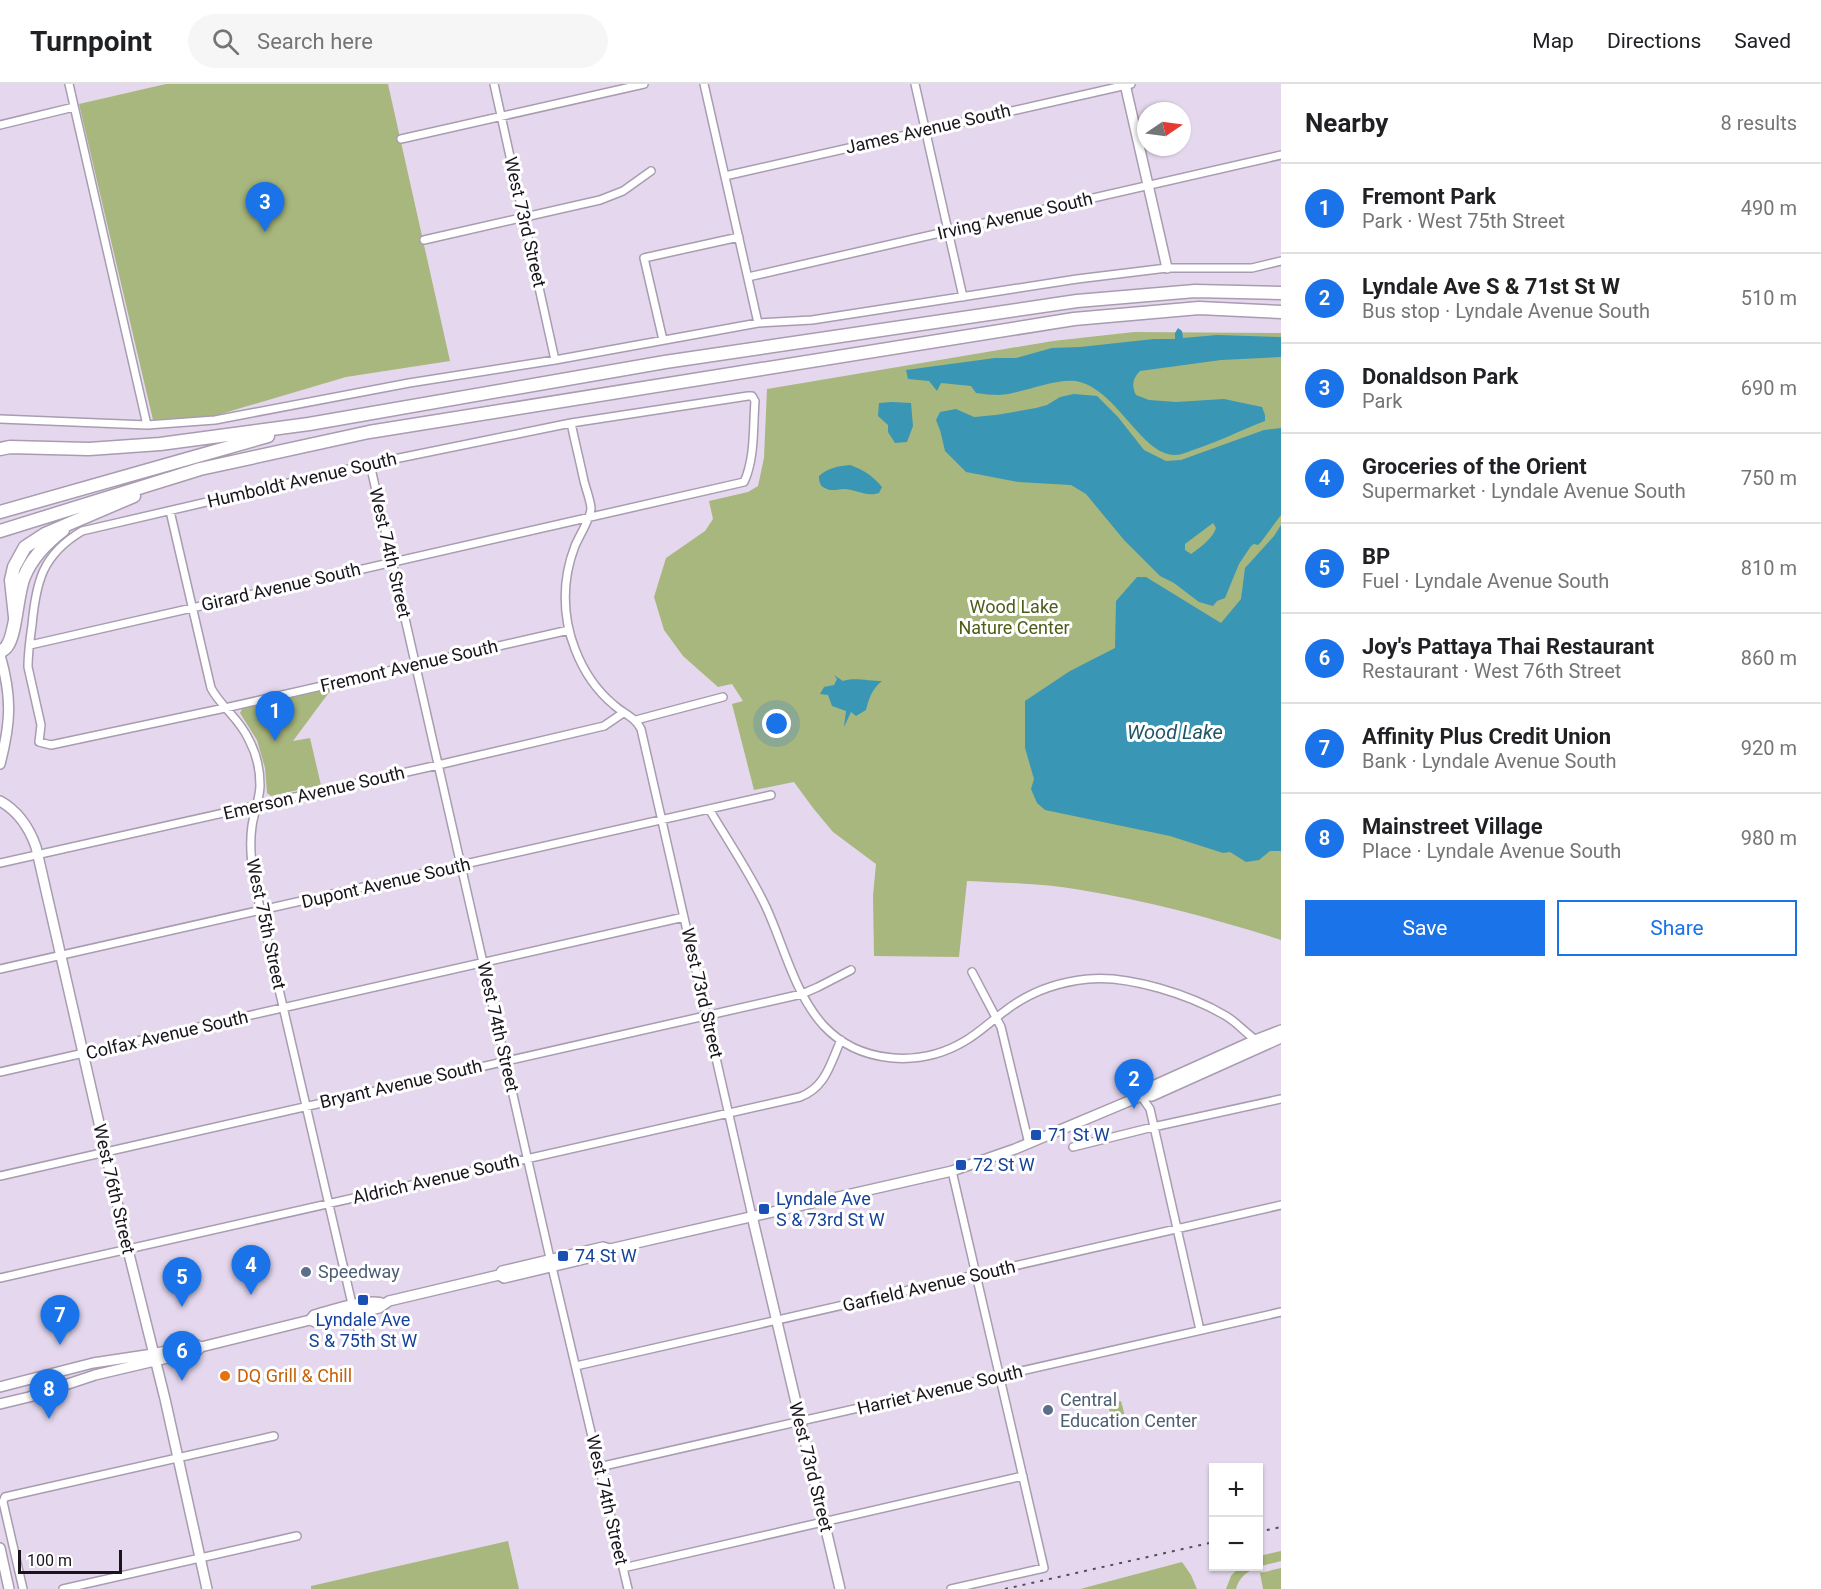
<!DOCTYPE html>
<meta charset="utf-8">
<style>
body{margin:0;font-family:Roboto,sans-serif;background:#f6f6f6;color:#202124}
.controls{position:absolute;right:18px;bottom:18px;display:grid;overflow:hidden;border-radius:0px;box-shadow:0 2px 4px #0004}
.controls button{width:54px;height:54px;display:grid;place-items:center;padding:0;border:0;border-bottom:2px solid #e0e0e0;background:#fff;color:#202124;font:30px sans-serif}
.compass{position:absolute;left:1137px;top:18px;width:54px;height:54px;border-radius:50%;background:#fff;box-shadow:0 2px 4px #0004;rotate:77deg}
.scale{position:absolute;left:18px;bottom:15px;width:104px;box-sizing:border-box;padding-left:6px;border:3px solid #1a151d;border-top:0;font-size:16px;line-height:21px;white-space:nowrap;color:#1a151d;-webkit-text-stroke:4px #fff;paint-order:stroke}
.you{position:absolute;left:777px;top:640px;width:21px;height:21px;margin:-15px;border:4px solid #fff;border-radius:50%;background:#1a73e8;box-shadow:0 0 0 9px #1a73e833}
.badge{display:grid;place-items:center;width:39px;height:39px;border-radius:50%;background:#1a73e8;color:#fff;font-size:20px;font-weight:700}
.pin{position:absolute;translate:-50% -50px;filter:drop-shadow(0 2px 3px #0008)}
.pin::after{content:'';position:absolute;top:32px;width:21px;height:18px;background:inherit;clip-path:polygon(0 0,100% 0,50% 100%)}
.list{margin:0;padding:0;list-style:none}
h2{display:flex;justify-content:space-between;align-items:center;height:78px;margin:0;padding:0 24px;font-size:26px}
h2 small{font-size:20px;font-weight:400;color:#757577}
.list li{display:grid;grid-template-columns:39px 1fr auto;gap:18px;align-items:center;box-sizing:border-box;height:90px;padding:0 24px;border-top:2px solid #e0e0e0}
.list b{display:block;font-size:22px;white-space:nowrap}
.list p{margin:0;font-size:20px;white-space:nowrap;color:#757577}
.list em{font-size:20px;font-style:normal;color:#757577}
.actions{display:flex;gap:12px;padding:18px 24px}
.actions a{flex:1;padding:14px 0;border:2px solid #1a73e8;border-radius:0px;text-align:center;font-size:21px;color:#1a73e8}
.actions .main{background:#1a73e8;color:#fff}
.icon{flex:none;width:33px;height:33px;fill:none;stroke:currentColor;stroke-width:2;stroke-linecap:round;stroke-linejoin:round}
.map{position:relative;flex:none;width:1281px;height:1505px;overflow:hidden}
header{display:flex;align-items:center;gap:36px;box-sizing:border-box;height:84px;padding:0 30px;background:#fff;border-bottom:2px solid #e0e0e0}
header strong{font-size:28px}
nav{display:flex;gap:33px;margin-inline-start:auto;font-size:21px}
.search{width:420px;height:54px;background:#f6f6f6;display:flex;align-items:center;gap:15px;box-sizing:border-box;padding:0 21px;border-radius:33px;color:#757577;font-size:22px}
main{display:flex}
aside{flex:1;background:#fff}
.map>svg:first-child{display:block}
.green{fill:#a8b77d}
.water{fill:#3a96b5;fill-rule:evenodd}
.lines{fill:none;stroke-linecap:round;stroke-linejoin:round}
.street-casing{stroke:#a89cb0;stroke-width:10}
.secondary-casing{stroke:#a89cb0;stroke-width:12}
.highway-casing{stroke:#a89cb0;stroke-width:15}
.street{stroke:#fff;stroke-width:7}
.secondary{stroke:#fff;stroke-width:9}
.highway{stroke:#fff;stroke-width:12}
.rail{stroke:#554e5a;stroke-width:2;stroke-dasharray:3 6;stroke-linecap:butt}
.transit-dot{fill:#1a4fb4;stroke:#fff;stroke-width:2}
.service-dot{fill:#5c6f8a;stroke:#fff;stroke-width:2}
.food-dot{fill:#e8710a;stroke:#fff;stroke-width:2}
.labels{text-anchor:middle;stroke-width:6;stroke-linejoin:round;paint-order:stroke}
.street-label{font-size:18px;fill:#1a151d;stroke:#fff}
.park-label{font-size:18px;fill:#4e5c19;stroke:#fff}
.transit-label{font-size:18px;fill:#164399;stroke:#fff;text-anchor:start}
.service-label{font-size:18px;fill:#4e5e75;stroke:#fff;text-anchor:start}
.food-label{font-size:18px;fill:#c56008;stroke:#fff;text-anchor:start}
.water-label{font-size:20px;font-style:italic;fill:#235567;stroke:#fff}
</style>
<header>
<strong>Turnpoint</strong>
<div class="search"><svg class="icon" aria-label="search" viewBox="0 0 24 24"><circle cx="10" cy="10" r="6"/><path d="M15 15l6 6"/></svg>Search here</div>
<nav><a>Map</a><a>Directions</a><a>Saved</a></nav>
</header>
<main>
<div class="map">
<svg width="1281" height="1505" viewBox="0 0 1281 1505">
<rect width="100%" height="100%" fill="#e5d8ee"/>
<!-- green -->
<path class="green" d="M166 0H388L450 277 346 293 214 332 153 336 79 20Z
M1134 248 1281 249V856C1216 835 1148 817 1081 806 1044 799 1004 799 967 797L959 873 874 872 873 812 876 780 833 748 813 724 794 698 754 706 732 620 743 617 732 600 718 603 683 572 664 546 654 513 666 474 705 447 713 435 709 417 748 408 758 402 764 374 767 305 1053 257Z
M333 603 293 657 310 654 321 701 271 712 267 709 265 684 257 656 240 629 243 623Z
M1121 1317 1127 1340 1113 1343 1108 1320Z
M508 1457 519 1505H311V1502Z
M1281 1467V1477C1262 1482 1242 1484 1236 1505H1226L1231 1492 1239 1483 1258 1482 1259 1472Z
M1182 1478 1191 1491 1197 1505H1080Z
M1281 1484V1505H1263L1260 1489Z"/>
<!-- water -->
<path class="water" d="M1178 244 1182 247 1183 254 1217 251 1281 253V273L1221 276 1140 287C1133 294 1131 301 1136 311L1149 316 1176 318 1224 315 1262 323 1265 331V337C1241 346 1218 358 1193 366 1187 368 1181 371 1176 371 1142 372 1119 309 1080 298 1059 292 1022 310 999 311 992 311 984 310 976 309L971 302 941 299 937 307 929 297 908 295 906 286 995 274H1016L1052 264 1080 263 1154 255H1175V249Z
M1074 310 1097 312 1118 333 1144 366 1166 377 1181 376 1264 346 1281 344V431L1261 458 1258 461 1254 460 1251 462 1239 480 1225 514 1217 517 1213 522 1199 518 1174 499 1160 492 1124 456 1086 410 1071 401 1018 398 966 388 945 367 940 346 936 336 940 328 956 325 974 333 996 331 1036 324 1047 321 1060 313ZM1213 439 1216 444C1213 454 1200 464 1191 470L1185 466V460Z
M892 318 911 319 913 342 907 358 895 359 888 348V341L878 332 879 319Z
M850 381C864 386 873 392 882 403L879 409C866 413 858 406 845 405 838 405 831 408 825 404 820 402 819 398 819 392 828 384 838 382 850 381Z
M1281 441V767H1270L1259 776 1246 778 1230 768 1223 769 1170 752 1045 726 1037 719 1031 705 1034 695 1025 664V617L1070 587 1115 564 1116 517 1137 493H1146L1221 539 1241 515 1245 484 1274 452Z
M834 591 843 597C852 593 870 597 882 597 872 605 869 614 866 626L856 632 851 628 844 643 846 627 832 622 828 611 820 610 824 603 834 601 837 595Z"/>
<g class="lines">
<!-- street casing -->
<g class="street-casing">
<path id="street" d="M69 0 147 341
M494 0 555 276
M704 0 758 239
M915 0 963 213
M0 41 74 23
M401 55 644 0
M725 92 1131 0
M424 156 600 116 623 107 651 87
M748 193 1281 71
M663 256 644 174 739 153
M0 335 147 341 215 336 409 299 555 276 758 239 812 236 1077 195 1167 184H1252L1281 177
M571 339C575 358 580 378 584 397 586 405 590 415 591 424 591 434 579 452 575 462 562 495 562 532 575 565 583 586 597 607 614 621 624 630 635 633 641 645L752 1132
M370 380 552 1183 628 1505
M170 427 211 604C221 623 240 635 249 656 256 669 260 686 260 701 260 714 254 728 252 742 249 762 252 782 255 802L359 1250
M30 561 744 398C755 375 753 343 755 317L752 312H748L571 339 370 380 82 447C42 471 36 498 32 541 30 555 28 569 28 583L41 641 39 658 51 661 225 624 569 546
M636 636 723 613
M709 725C728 757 750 789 766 823 784 862 794 908 823 941 859 980 920 984 965 957 979 949 991 937 1005 927 1028 909 1058 898 1088 895 1129 891 1191 911 1226 932 1238 939 1247 951 1258 957
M0 779 438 681 604 642 623 629
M0 885 771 711
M972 888 1001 943 1029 1060
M0 988 684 833
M1141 1012 1150 1025 1200 1246
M1073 1063 1153 1043 1281 1015
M0 1092 802 910 818 903 851 886
M0 1194 800 1013C826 1003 830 980 841 956
M576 1282 1281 1121
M599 1383 1281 1228
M623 1484 1023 1392
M23 1505 3 1418 5 1413 274 1352
M63 1505 297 1452
M951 1505 1044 1484 952 1087"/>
</g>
<!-- secondary casing -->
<g class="secondary-casing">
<path id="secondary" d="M1125 0 1167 184
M0 571C12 613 11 638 0 680
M0 717C18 727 29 743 36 763L128 1166 165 1315 207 1505
M1141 1012 1146 1005 1255 956 1281 946
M752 1132 840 1505
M499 1191 504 1194 605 1170 610 1165
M310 1236 314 1231C330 1227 369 1213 384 1220
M0 1303 93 1279 153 1270 195 1260 201 1263
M0 1320 29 1313 95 1291 197 1267 201 1263 310 1236 315 1238 379 1224 389 1217 499 1191 502 1187 603 1163 610 1165 952 1087 1015 1065 1141 1012H1152L1281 954
M0 1464 9 1505"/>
</g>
<!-- highway casing -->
<g class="highway-casing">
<path id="highway" d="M0 365 10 363 89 365 160 360 309 340 665 278 1077 217 1195 207 1281 209
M0 428 268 352
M0 447 200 385 369 348 1074 235 1199 224 1281 228
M15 533 11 496 14 483 25 463 45 450 134 412
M0 568C2 566 6 565 7 562 16 551 17 509 24 493 32 473 46 459 63 446"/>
</g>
<!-- street -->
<use href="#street" class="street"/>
<!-- secondary -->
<use href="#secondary" class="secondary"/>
<!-- highway -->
<use href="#highway" class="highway"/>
<!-- rail -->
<path class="rail" d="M1258 1448 1281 1443
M1005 1505 1214 1458"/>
</g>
<!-- markers -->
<g class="transit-dot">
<rect x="1030" y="1045" width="12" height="12" rx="3"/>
<rect x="955" y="1075" width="12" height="12" rx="3"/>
<rect x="758" y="1119" width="12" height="12" rx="3"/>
<rect x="557" y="1166" width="12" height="12" rx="3"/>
<rect x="357" y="1210" width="12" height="12" rx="3"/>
</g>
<g class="service-dot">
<circle cx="306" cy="1188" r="6"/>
<circle cx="1048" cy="1326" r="6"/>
</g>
<circle class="food-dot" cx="225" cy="1292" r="6"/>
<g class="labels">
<!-- street labels -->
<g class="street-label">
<text transform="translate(928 45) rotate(-13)" y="6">James Avenue South</text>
<text transform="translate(1015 132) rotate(-13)" y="6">Irving Avenue South</text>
<text transform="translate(525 138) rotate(77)" y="6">West 73rd Street</text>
<text transform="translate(302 396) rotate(-13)" y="6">Humboldt Avenue South</text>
<text transform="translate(390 469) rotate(77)" y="6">West 74th Street</text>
<text transform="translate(281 503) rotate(-13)" y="6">Girard Avenue South</text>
<text transform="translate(409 582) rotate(-13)" y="6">Fremont Avenue South</text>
<text transform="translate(314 709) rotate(-13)" y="6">Emerson Avenue South</text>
<text transform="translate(386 799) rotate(-13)" y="6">Dupont Avenue South</text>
<text transform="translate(266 840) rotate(78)" y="6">West 75th Street</text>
<text transform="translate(702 909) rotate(77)" y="6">West 73rd Street</text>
<text transform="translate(498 943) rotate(77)" y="6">West 74th Street</text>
<text transform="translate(167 951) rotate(-13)" y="6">Colfax Avenue South</text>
<text transform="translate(401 1000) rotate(-13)" y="6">Bryant Avenue South</text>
<text transform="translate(436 1095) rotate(-13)" y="6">Aldrich Avenue South</text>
<text transform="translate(114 1105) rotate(77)" y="6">West 76th Street</text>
<text transform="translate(929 1202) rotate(-13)" y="6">Garfield Avenue South</text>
<text transform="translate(940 1306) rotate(-13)" y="6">Harriet Avenue South</text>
<text transform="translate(811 1383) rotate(76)" y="6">West 73rd Street</text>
<text transform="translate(607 1416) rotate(77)" y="6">West 74th Street</text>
</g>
<!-- park labels -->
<g class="park-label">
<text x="1014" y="529">Wood Lake<tspan x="1014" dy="21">Nature Center</tspan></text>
</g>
<!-- transit labels -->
<g class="transit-label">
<text x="1048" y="1057">71 St W</text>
<text x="973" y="1087">72 St W</text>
<text x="776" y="1121">Lyndale Ave<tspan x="776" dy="21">S &amp; 73rd St W</tspan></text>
<text x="575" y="1178">74 St W</text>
<text x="363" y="1242" text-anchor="middle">Lyndale Ave<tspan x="363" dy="21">S &amp; 75th St W</tspan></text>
</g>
<!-- service labels -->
<g class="service-label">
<text x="318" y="1194">Speedway</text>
<text x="1060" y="1322">Central<tspan x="1060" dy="21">Education Center</tspan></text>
</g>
<!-- food labels -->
<g class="food-label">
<text x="237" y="1298">DQ Grill &amp; Chill</text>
</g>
<!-- water labels -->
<g class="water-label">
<text x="1175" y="655">Wood Lake</text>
</g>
</g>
</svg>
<div class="controls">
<button>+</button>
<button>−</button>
</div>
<svg class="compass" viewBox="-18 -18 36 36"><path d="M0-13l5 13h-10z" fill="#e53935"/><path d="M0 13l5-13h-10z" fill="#757577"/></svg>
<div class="scale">100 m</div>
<div class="you"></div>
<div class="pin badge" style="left:275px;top:657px">1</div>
<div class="pin badge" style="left:1134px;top:1025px">2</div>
<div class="pin badge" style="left:265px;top:148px">3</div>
<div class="pin badge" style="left:251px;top:1211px">4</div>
<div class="pin badge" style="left:182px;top:1223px">5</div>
<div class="pin badge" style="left:182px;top:1297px">6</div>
<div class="pin badge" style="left:60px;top:1261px">7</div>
<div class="pin badge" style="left:49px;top:1335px">8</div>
</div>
<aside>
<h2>Nearby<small>8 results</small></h2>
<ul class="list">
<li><span class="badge">1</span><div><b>Fremont Park</b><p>Park · West 75th Street</p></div><em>490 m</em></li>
<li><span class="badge">2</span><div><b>Lyndale Ave S &amp; 71st St W</b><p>Bus stop · Lyndale Avenue South</p></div><em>510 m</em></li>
<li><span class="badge">3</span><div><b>Donaldson Park</b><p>Park</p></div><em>690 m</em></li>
<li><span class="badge">4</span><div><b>Groceries of the Orient</b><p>Supermarket · Lyndale Avenue South</p></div><em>750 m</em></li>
<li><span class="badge">5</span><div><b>BP</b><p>Fuel · Lyndale Avenue South</p></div><em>810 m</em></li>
<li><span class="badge">6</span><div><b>Joy's Pattaya Thai Restaurant</b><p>Restaurant · West 76th Street</p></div><em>860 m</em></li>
<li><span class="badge">7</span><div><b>Affinity Plus Credit Union</b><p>Bank · Lyndale Avenue South</p></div><em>920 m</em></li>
<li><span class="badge">8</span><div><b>Mainstreet Village</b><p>Place · Lyndale Avenue South</p></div><em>980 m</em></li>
</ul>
<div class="actions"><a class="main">Save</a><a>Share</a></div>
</aside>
</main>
